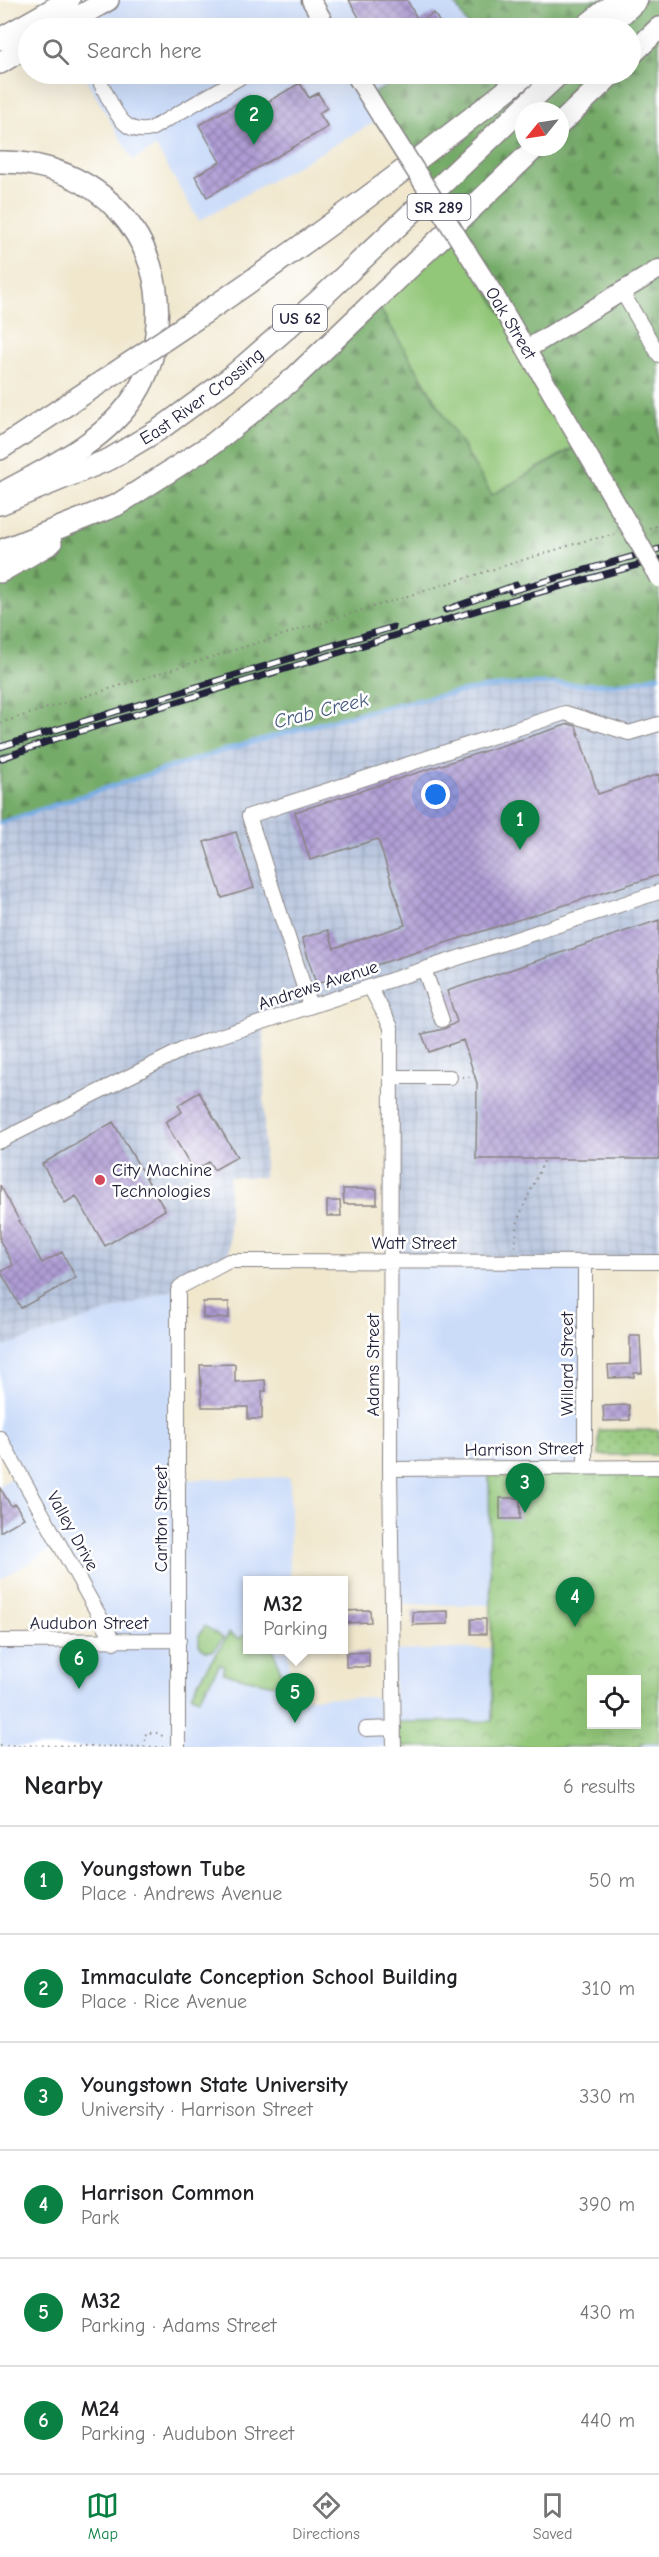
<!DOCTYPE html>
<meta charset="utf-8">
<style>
body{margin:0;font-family:"Comic Neue",sans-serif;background:#f2f2f2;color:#202124}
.controls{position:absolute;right:18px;bottom:18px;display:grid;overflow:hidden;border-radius:0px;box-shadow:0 6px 24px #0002}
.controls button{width:54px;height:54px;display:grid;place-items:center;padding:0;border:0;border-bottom:2px solid #e0e0e0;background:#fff;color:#202124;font:30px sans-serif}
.compass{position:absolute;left:515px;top:102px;width:54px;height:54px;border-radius:50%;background:#fff;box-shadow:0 6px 24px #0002;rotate:240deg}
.you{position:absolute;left:436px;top:795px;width:21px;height:21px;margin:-15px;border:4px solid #fff;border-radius:50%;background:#1a73e8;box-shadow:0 0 0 9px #1a73e833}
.badge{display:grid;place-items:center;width:39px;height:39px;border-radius:50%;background:#0b8043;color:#fff;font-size:20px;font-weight:700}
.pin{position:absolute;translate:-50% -50px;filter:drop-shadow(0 2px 3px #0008)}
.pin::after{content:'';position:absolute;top:32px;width:21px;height:18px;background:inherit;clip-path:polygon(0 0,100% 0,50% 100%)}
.popup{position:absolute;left:243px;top:1576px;width:105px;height:78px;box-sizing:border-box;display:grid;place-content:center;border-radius:0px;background:#fff;filter:drop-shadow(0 2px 4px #0005);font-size:20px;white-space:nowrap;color:#757577}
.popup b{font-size:22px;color:#202124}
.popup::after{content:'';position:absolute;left:50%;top:100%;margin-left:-12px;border:12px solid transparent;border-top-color:#fff}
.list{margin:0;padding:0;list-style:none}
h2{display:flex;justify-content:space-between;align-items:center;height:78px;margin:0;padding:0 24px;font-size:26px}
h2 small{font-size:20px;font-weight:400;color:#757577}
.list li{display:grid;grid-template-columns:39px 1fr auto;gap:18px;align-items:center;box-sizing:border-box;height:108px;padding:0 24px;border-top:2px solid #e0e0e0}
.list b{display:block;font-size:22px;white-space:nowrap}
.list p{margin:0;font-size:20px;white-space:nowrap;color:#757577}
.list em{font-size:20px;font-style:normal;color:#757577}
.icon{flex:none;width:33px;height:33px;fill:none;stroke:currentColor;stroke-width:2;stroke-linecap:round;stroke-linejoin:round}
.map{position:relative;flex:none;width:659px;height:1747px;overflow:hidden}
.search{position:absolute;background:#fff;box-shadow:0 6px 24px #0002;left:18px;right:18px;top:18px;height:66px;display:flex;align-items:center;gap:15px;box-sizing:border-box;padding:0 21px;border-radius:33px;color:#757577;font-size:22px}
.sheet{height:726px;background:#fff}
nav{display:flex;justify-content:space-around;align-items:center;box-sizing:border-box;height:84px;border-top:2px solid #e0e0e0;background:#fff;font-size:16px;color:#757577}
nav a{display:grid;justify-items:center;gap:3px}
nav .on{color:#0b8043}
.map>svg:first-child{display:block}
.built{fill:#cbdcf9;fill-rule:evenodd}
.industrial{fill:url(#industrial-grid)}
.grass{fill:#92c678;stroke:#5a745a;stroke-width:1.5}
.forest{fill:url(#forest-firs);stroke:#4c6652;stroke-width:1.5;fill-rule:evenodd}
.park{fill:url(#park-crowns);stroke:#5a745a;stroke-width:1.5;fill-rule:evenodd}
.garden{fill:url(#garden-dots);stroke:#5a745a;stroke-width:1.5}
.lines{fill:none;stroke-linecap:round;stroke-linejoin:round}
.stream{stroke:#79ade6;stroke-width:4.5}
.building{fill:url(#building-cross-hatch)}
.minor-casing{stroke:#898484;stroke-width:16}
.major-casing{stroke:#898484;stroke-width:21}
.highway-casing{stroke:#898484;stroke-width:24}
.path{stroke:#898484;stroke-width:2;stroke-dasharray:1.5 4.5;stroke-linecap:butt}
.minor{stroke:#fff;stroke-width:14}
.major{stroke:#fff;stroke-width:18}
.highway{stroke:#fff;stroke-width:21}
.rail-casing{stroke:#22223b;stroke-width:7}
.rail{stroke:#fff;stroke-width:4.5;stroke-dasharray:14;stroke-linecap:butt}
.major-bridge-casing{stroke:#898484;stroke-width:21;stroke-linecap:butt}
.highway-bridge-casing{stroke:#898484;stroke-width:24;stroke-linecap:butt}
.major-bridge{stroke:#fff;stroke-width:18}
.highway-bridge{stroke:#fff;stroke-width:21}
.poi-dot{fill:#d1495b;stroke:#fff;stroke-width:2}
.labels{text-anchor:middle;stroke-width:5;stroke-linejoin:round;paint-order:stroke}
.shield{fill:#fff;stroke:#646476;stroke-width:1.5}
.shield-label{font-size:16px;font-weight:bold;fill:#22223b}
.street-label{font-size:18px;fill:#22223b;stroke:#fff}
.poi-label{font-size:18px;fill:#22223b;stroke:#fff;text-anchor:start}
.water-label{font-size:20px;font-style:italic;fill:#455a7f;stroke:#fff}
</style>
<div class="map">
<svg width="659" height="1747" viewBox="0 0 659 1747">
<defs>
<pattern id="industrial-grid" width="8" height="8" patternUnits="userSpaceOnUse" patternTransform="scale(1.5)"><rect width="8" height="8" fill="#b7c5de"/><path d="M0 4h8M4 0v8" fill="none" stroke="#9da9bf"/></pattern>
<pattern id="forest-firs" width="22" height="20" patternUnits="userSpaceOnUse" patternTransform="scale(1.5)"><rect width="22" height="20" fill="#75ab68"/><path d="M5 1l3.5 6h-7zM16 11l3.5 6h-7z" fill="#608b57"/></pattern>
<pattern id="park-crowns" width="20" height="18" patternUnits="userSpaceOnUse" patternTransform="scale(1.5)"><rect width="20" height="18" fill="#92c678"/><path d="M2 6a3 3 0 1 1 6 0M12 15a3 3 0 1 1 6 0" fill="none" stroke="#77a064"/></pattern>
<pattern id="garden-dots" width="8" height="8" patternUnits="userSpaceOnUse" patternTransform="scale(1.5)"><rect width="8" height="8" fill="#92c678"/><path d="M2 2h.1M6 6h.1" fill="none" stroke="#77a064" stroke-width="1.8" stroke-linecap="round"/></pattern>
<pattern id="building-cross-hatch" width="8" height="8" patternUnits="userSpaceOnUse" patternTransform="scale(1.5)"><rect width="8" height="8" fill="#af9cd4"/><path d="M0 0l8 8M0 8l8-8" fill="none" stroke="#8e7fad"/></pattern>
</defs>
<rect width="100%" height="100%" fill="#fff"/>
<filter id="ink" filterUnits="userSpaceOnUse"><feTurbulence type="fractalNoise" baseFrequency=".0167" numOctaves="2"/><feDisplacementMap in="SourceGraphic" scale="12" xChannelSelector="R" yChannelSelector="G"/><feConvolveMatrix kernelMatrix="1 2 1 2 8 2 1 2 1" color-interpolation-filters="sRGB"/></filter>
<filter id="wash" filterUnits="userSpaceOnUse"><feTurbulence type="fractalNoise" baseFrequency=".008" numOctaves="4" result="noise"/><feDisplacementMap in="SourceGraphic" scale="24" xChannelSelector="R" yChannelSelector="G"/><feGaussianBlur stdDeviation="1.35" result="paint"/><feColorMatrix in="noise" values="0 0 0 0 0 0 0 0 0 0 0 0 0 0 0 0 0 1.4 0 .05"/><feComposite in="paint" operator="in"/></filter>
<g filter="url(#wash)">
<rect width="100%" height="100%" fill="#f0e7cd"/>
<!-- built -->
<path class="built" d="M69 0H453L469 28H57Z
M83 74H406L369 96 382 118 199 221 156 147 133 160Z
M391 1261 585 1262V1465L659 1467V1747H0V1641L114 1642 60 1545 0 1579V1485L19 1473 0 1438V1348L180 1287 179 1480 290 1477V1580H247V1650H289V1698L394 1697 393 1651 491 1648 490 1605 392 1604ZM592 1680H636V1724H592Z"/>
<!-- industrial -->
<path class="industrial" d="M659 675V1262L391 1261V1027L370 987 264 1022V1177H229V1261L180 1287 0 1348V823L148 774 291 731 453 693 522 682 602 686 642 680Z"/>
<!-- grass -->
<path class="grass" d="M453 227 581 443 492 495 376 302Z
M205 1626 223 1638 213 1651H205L199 1645V1635Z
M229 1633 239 1639 247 1633V1650H274L282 1676 273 1685 223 1673 224 1666 220 1664 199 1699 191 1694Z"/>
<!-- forest -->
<path class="forest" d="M453 0H659V675C621 687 595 684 556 684 522 683 486 687 453 693 298 722 149 774 0 823V572L160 479 376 302 492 495 581 444 369 96 406 74H630V28H469ZM524 111H560V147H524Z"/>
<!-- park -->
<path class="park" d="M489 1467H659V1743H641V1747H394V1722L492 1721ZM592 1680H636V1724H592Z"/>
<!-- garden -->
<path class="garden" d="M599 1430H659V1455H599Z"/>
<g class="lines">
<!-- stream -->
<path class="stream" d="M0 823C149 774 298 722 453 693 486 687 522 683 556 684 595 684 621 687 659 675"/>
</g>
<g id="blocks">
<!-- building -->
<path class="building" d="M349 0H407L419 22 434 13 443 28H365Z
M300 83 309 98 318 93 327 108 319 113 328 127 207 197 195 176 220 162 199 125 250 96 257 108Z
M569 724 576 726 598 794 659 774V875L316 984 302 938 328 930 334 948 405 925 378 839 310 860 295 812Z
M236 832 254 888 222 898 204 842Z
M659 920V1159H476L477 1083 463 1040 429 1052 422 1034 444 1029 457 1022 447 991Z
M199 1092 237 1157 214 1170 209 1162 194 1171 165 1122 182 1112 178 1105Z
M113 1122 165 1210 105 1246 76 1196 65 1203 42 1164Z
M0 1185 42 1263 62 1252 76 1278 21 1308 1 1272 13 1265 0 1241Z
M343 1189H377V1204H344Z
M327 1201H340L341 1216H327Z
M203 1302H229V1318H203Z
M630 1336H640L642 1373H634V1377L609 1378 608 1365 630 1364Z
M235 1364V1382L265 1380 266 1391H262V1419H248V1407H202L200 1365Z
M629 1405 630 1420 604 1421 603 1406Z
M0 1488 11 1506 15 1504 24 1518 0 1532Z
M500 1498H520V1519H500Z
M370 1610 371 1622 343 1623V1611Z
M448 1611V1624L413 1625V1612Z
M471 1619H486V1634H471Z
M369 1652V1667H346V1653Z"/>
</g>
</g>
<g filter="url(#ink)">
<use href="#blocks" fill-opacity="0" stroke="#898484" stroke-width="1.5"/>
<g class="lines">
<!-- minor casing -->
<g class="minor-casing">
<path id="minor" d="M101 84C113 105 121 137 151 129L246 74
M621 290 659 355
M424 969 442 1020
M370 987 391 1027 390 1469 394 1747
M310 1006 249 816 565 713 629 733 659 724
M392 1077H450
M0 1141 184 1049 208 1040 659 892
M0 1438 114 1642
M585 1466V1262
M390 1469 659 1467
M0 1641 179 1640
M366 1729 394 1728
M178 1747V1291L180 1287 229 1261 659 1262"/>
</g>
<!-- major casing -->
<g class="major-casing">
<path id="major" d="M311 0 327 28
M355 74 382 118
M495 296 630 527
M527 349 659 269"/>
</g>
<!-- highway casing -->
<g class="highway-casing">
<g id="highway">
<path d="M59 28 108 0"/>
<path d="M583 28 618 0"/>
<path d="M607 28 637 0"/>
<path d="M0 39 69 0"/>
<path d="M630 56 659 28"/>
<path d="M0 63 28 46"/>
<path d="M560 124 612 74"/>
<path d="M0 162C96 161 169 237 156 334 154 355 148 375 136 394 107 440 52 466 6 491"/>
<path d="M188 324C306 245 417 162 527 74"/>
<path d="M0 449 115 373"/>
<path id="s1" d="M0 504 110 459 160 429 230 378 318 301 559 74"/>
<path d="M0 551 117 505 214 443 293 379 536 147"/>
<path d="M0 572 51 543"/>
</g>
</g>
<!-- path -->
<path class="path" d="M649 528 659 525
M0 723 584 541 617 534
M462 1077H475
M515 1247 518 1219 545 1159
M0 1745 163 1747
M144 1747 146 1733H158L164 1737"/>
<!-- minor -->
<use href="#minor" class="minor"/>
<!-- major -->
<use href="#major" class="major"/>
<!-- highway -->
<use href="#highway" class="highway"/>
<!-- rail casing -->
<g class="rail-casing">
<path id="rail" d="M511 591 659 549
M446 610 516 585
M0 747 393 627
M0 759 55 739 498 604 659 559"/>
</g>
<!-- rail -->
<use href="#rail" class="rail"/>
<!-- major-bridge casing -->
<g class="major-bridge-casing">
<path id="major-bridge" d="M382 118 495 296
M630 527 659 578"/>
</g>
<!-- highway-bridge casing -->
<g class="highway-bridge-casing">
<path id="highway-bridge" d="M115 373 188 324"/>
</g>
<!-- major-bridge -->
<use href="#major-bridge" class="major-bridge"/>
<!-- highway-bridge -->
<use href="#highway-bridge" class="highway-bridge"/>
</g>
</g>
<!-- markers -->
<circle class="poi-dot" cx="100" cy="1180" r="6"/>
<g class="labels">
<!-- shield labels -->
<g class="shield">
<rect x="407.5" y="194" width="63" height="26" rx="4.5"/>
<rect x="273" y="305" width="54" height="26" rx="4.5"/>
</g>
<g class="shield-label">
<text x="439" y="213">SR 289</text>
<text x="300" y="324">US 62</text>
</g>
<!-- street labels -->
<g class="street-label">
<text transform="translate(511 323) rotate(59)" y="6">Oak Street</text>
<text dy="6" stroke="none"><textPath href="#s1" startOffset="230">East River Crossing</textPath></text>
<text transform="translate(318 985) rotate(-18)" y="6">Andrews Avenue</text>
<text x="414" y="1249">Watt Street</text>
<text transform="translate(567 1364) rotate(-90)" y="6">Willard Street</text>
<text transform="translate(373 1365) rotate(-90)" y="6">Adams Street</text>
<text transform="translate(524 1449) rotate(-1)" y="6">Harrison Street</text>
<text transform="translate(161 1519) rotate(-90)" y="6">Carlton Street</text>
<text transform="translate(73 1531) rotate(61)" y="6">Valley Drive</text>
<text x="89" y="1629">Audubon Street</text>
</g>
<!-- poi labels -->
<g class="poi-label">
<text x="112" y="1176">City Machine<tspan x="112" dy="21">Technologies</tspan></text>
</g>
<!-- water labels -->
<g class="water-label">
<text transform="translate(321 710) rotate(-14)" y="7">Crab Creek</text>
</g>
</g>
</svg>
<div class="controls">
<button><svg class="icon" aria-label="locate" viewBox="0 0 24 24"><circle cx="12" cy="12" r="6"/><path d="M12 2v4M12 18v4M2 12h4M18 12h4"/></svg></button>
</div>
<svg class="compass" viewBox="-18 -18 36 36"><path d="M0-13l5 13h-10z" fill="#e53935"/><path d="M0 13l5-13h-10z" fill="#757577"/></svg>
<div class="you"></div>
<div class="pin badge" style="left:520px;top:850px">1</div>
<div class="pin badge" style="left:254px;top:145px">2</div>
<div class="pin badge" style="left:525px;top:1513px">3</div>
<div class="pin badge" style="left:575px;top:1627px">4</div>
<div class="pin badge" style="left:295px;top:1723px">5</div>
<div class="popup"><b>M32</b>Parking</div>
<div class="pin badge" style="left:79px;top:1689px">6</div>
<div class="search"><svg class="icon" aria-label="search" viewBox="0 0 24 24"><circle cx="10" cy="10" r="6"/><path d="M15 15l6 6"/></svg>Search here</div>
</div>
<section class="sheet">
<h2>Nearby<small>6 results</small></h2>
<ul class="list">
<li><span class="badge">1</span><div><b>Youngstown Tube</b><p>Place · Andrews Avenue</p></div><em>50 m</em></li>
<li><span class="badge">2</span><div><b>Immaculate Conception School Building</b><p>Place · Rice Avenue</p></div><em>310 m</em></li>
<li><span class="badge">3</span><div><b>Youngstown State University</b><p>University · Harrison Street</p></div><em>330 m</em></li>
<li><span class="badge">4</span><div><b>Harrison Common</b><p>Park</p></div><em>390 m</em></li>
<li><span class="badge">5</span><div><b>M32</b><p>Parking · Adams Street</p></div><em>430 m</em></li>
<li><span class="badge">6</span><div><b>M24</b><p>Parking · Audubon Street</p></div><em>440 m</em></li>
</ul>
</section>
<nav>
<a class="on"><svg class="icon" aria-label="map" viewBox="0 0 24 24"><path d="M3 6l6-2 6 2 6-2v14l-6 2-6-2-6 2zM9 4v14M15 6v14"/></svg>Map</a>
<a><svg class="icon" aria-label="directions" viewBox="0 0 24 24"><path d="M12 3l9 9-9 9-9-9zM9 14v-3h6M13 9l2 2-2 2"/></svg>Directions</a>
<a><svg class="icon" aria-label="saved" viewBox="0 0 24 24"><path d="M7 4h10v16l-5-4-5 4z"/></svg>Saved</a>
</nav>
